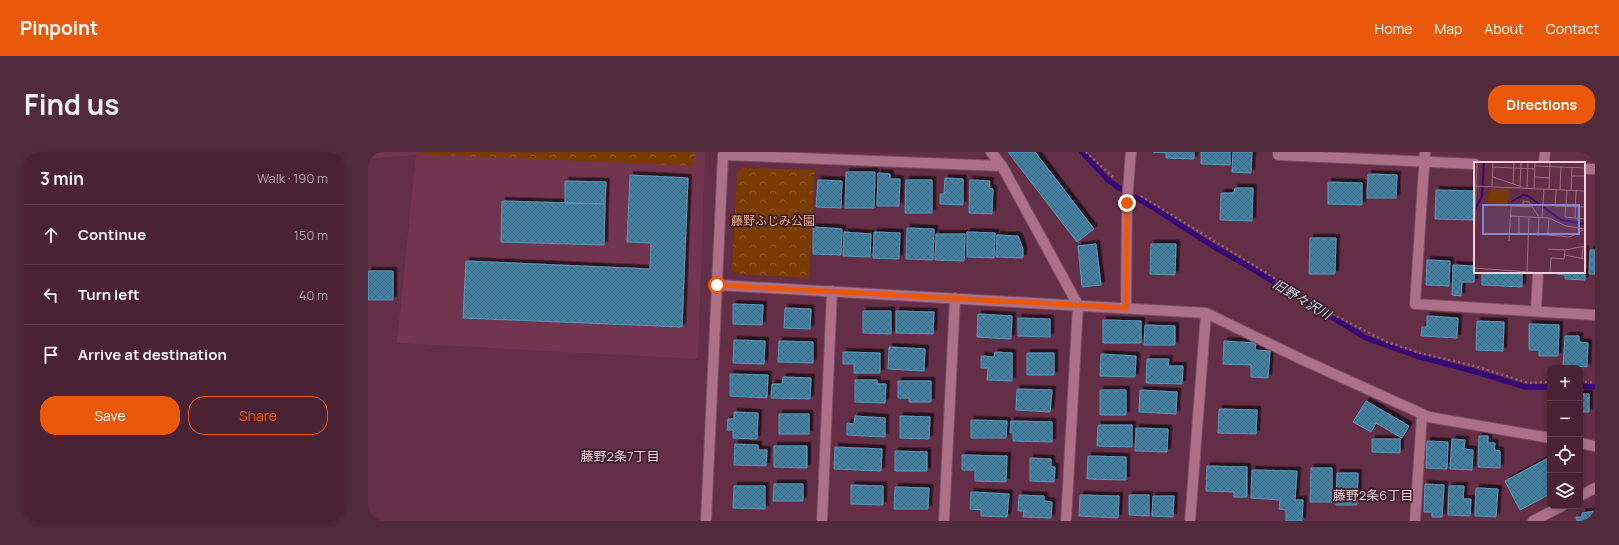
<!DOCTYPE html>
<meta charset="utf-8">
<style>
body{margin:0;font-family:Manrope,"Noto Sans JP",sans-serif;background:#512a3c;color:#f1f3f6}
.controls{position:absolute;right:12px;bottom:12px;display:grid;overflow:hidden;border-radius:8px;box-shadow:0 2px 6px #0003}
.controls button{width:36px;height:36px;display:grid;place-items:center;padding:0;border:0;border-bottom:1px solid #613f4f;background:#4a2234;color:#f1f3f6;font:20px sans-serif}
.stop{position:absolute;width:12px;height:12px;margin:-9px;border:3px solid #ea580c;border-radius:50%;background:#fff}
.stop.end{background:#ea580c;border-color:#fff;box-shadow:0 1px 4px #0008}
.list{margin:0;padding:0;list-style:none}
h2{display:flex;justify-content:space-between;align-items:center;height:52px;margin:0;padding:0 16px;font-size:17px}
h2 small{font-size:13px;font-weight:400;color:#b2a4ac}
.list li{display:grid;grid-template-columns:26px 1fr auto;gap:12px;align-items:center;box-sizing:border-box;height:60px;padding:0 16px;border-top:1px solid #613f4f}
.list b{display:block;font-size:15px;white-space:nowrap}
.list em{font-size:13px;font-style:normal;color:#b2a4ac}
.actions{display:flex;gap:8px;padding:12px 16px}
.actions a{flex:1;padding:9px 0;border:1px solid #ea580c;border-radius:16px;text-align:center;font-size:14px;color:#ea580c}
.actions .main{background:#ea580c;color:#fff}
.icon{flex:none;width:22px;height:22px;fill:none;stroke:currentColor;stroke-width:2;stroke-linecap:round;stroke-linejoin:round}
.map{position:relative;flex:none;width:1227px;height:369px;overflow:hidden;border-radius:16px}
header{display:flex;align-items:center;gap:24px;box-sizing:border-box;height:56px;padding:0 20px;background:#ea580c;color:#fff}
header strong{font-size:19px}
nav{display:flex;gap:22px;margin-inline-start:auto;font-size:14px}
.intro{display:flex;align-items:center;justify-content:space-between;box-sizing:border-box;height:96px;padding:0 24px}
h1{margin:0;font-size:28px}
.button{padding:10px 18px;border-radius:16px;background:#ea580c;color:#fff;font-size:14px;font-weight:700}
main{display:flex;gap:24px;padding:0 24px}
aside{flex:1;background:#4a2234;border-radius:16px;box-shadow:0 2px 6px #0003}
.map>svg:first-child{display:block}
.built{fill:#723550}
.forest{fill:url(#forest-crowns)}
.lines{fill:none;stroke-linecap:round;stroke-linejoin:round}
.stream{stroke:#390877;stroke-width:5.5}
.building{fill:url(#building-cross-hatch);stroke:#5997b9;filter:url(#shadow)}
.minor-casing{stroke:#7a4c61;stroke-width:12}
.path{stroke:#946579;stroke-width:2.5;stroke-dasharray:2 3;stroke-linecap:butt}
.minor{stroke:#ac7088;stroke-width:10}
.minor-bridge-casing{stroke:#7a4c61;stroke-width:12;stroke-linecap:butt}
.minor-bridge{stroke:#ac7088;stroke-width:10}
.route{stroke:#ea580c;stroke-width:5}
.labels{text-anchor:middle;stroke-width:3.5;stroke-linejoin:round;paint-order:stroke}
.park-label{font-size:12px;fill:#fbab78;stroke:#39202a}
.water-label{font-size:13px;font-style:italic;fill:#dcd7f3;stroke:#39202a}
.neighbourhood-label{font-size:13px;fill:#f2d0dd;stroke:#39202a}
.inset-river{fill:none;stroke:#390877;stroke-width:2}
.inset-road{fill:none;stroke:#9c6f82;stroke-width:1}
.view{fill:#7d88da;fill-opacity:0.15;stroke:#7d88da;stroke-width:2}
.inset-edge{fill:none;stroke:#f2d0dd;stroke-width:2}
</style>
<header>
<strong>Pinpoint</strong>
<nav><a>Home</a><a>Map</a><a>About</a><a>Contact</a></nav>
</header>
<div class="intro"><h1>Find us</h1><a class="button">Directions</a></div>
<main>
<aside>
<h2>3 min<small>Walk · 190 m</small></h2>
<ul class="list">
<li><svg class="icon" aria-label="ahead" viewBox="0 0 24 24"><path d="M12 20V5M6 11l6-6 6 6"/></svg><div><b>Continue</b></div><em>150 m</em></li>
<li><svg class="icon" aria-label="left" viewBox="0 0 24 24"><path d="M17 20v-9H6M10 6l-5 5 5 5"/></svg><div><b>Turn left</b></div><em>40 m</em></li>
<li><svg class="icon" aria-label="arrive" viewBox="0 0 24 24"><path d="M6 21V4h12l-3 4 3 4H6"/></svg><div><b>Arrive at destination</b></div></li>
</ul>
<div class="actions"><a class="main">Save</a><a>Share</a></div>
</aside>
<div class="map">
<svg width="1227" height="369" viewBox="0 0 1227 369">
<defs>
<pattern id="forest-crowns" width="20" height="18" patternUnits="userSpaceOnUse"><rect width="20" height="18" fill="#7a3b00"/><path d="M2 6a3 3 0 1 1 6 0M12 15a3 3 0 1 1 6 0" fill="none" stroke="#8d5625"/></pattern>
<pattern id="building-cross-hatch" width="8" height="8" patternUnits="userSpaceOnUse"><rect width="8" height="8" fill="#4280a1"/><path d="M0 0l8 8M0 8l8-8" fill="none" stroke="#446980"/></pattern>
<filter id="shadow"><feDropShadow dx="3.5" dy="-3.5" stdDeviation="0" flood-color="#0009"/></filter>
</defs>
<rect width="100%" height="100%" fill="#632e46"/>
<!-- built -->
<path class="built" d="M2 0H337L330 207 29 191 48 3 0 7Z"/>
<!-- forest -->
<path class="forest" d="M52 0H327L326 14 52 2Z
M373 16 447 18 441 126 369 122 364 117 369 21Z"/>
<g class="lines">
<!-- stream -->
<path class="stream" d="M714 0 739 27 748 34 789 58 843 93 878 113 998 186 1049 204 1105 219 1158 235H1182
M1212 234 1227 235"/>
</g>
<!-- building -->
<path class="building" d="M640 0H667L726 77 709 90Z
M785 0H826V7L798 6V1Z
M833 0H862V13L833 12Z
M865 0H884L883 21 864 20Z
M478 20H507L506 56H477Z
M510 21 522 22V27H532L531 54H509Z
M1000 22 1029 23 1028 46H999Z
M262 23 320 26 314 175 95 166 98 109 282 117 283 91 259 90Z
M577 26 595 27V53L572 52V42H576Z
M450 28 474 29 473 56 448 55Z
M538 28H564V61H537Z
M602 28 622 29 621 36 625 37 624 62 601 61Z
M197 29 238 30 237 52 197 51Z
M960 30 994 31V53L960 52Z
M867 36H885L884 69 852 68 853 41H866Z
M1068 38 1107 39V68L1067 67Z
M134 49 237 52 236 93 133 90Z
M445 75 474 77 473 103 445 102Z
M539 76 566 77 565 108 538 107Z
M476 80 503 82 502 105 475 104Z
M506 80 532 81 531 107 505 106Z
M599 80 627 81 626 106 599 105Z
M568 82H597L596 109 567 108Z
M629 83 650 84 655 97V106L628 105Z
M942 86H968L967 122H941Z
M728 92 733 133 714 135 710 94Z
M783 92H808L807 123 782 122Z
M1216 97H1217V128L1197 127V123L1189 122V120H1216Z
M1222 98H1227V122H1221Z
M1059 108 1082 109 1081 134 1058 133Z
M1085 113 1107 114 1106 130H1094L1093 144 1084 143Z
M0 119H25V148H0Z
M1114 120H1154V135L1114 133Z
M365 152 395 153 394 173 365 172Z
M417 156 443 157 442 177 416 176Z
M495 159H523V182L495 181Z
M528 159 566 160 565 182 528 181Z
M610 162 644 164 643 187 609 185Z
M1059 164 1090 166 1089 186 1053 184 1054 175H1059Z
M650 166 682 167V185L650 184Z
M735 168 773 169V191H735Z
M1109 169 1136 170 1135 199 1108 198Z
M1161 172 1191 173 1190 204H1171V198H1161Z
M777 173 807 174V193H776Z
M1197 184H1211V190L1220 191 1219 215 1195 213Z
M366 188 397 189 396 212 365 211Z
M411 189 445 190V211L410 210Z
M856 189 888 191 887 198 902 199 900 226 883 225V213L855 212Z
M521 195 557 197 556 219 520 217Z
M475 200 512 201V221H486V212H475Z
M627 200 644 201V229L619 228 620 216H613V204L626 205Z
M659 201H686V223H659Z
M733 202 768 204 767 225 732 224Z
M779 207H801L800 214H815L814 232 778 231Z
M362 222 400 223 399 246 362 244Z
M415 225 443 226 442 247 403 246 404 232H414Z
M487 228H509V232H518L517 251 487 250Z
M530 229H563V250H541V246H530Z
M649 237 684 238 682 260 648 258Z
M732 238H758V263H732Z
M772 238 809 240 808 262 771 260Z
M1212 242H1221V260H1212Z
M998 249 1041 274 1034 286 1008 271 1003 280 985 270Z
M851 257 889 258 888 282 850 281Z
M366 260 390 261 389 287 365 286V278H359L360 267H366Z
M411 262H441V282H411Z
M487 264 517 266V285L479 283V271L486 272Z
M532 264 562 265 561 287 532 286Z
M603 268 639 269 638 286H603Z
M643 269 684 270V290L645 289V281H642Z
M730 273H764V295L729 294Z
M768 276 800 277 799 300 767 299Z
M1111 284H1120V291H1127L1126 298 1132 299V316L1110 315Z
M1004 287H1032V301L1004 300Z
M1084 287 1097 288 1096 297 1105 298 1104 318 1082 317Z
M1059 289 1080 290 1079 317 1058 316Z
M367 292 390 293V298H399L398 314 366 313Z
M406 294H439V316L406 315Z
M467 295 514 297 513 319 466 317Z
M527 299 559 300V319H527Z
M594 303 639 304 638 330 607 329V318H594Z
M720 304 758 305V328L719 327Z
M1182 305V342L1152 358 1137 329Z
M662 306 683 307V315H687L686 330 662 329Z
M839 314 879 315V345H866V340L838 339Z
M943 316H964V350H942Z
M884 318 929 319 927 348H935L934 369H918V358L911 357 912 348 883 346Z
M969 321H990L989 353H968Z
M406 332H435V349H405Z
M1057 332 1076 333 1074 365H1064V360H1056Z
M483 333 515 334V353L483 352Z
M366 334H397V357L365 356Z
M1081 334H1096L1095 347H1103L1102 364 1080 363Z
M527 335 561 336 560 357H526Z
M1108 336 1130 337 1128 365 1107 364Z
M603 340 641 342 639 365 613 364V358L602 357Z
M651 343 676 344V349L684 350 683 366 655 365 656 359H650Z
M712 343 751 344 750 366 711 364Z
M761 343H781V364L761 363Z
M785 344H806L805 365 784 364Z
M1227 359V369H1209L1208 365H1214V361Z"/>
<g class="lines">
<!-- minor casing -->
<g class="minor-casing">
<path id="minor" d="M623 0 634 14 710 153 698 369
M910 0V3L1107 12
M1057 0 1047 152 1227 163
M762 11 763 0
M1176 11 1177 0
M1216 17H1227
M349 133 838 161 935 208 1061 265 1182 286
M758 156 759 51
M1168 159 1170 120
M1212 291 1227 294
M1212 344 1227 336
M338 369 355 3 634 14
M454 369 464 139
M576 369 587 146
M822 369 838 161
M1047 369 1054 262
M1165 369 1194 354"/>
</g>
<!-- path -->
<path class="path" d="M718 0 747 27
M773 44 970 165 1019 190 1052 201 1107 214 1160 231 1182 230
M1212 229 1227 231"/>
<!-- minor -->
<use href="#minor" class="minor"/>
<!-- minor-bridge casing -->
<g class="minor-bridge-casing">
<path id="minor-bridge" d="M759 51 762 11"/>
</g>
<!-- minor-bridge -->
<use href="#minor-bridge" class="minor-bridge"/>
</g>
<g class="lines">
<!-- route -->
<path class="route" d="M349 133 758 156 759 51"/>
</g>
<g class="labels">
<!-- park labels -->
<g class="park-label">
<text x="405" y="73">藤野ふじみ公園</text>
</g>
<!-- water labels -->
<g class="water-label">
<text transform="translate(934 147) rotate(31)" y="5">旧野々沢川</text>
</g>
<!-- neighbourhood labels -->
<g class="neighbourhood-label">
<text x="252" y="309">藤野2条7丁目</text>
<text x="1005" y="348">藤野2条6丁目</text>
</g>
</g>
<!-- overview -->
<g transform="translate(1106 10)">
<rect width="111" height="111" fill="#632e46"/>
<path d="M15 27H35L34 45 13 44Z" fill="#7a3b00"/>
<path class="inset-river" d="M37 40 49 33 54 34 87 58 111 62M0 50 8 34 10 0"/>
<path class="inset-road" d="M61 4 111 6M19 5 61 7M98 14H111M19 15 48 25M61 15 76 16M39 22 40 0M0 24 111 29M18 25 19 0M46 25 47 0M53 26 54 0M60 27 61 0M75 27 76 0M82 28 81 44 111 45M86 28 87 5M93 28 91 55 111 57M97 29 98 6M49 44V39L55 40 65 55 64 74M36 54 75 56 92 64 111 67M68 56 70 27M75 56 74 73 96 75 109 68M101 56 102 29M35 72 74 73M45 73V54M35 79 37 44 59 45M0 81 3 0M74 87 91 88 111 84M91 93 111 97M108 96 109 84M0 106 69 111M53 110 55 55M76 111 77 96 90 97 91 88"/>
<path class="view" d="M9 43H105V72H9Z"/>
<rect width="111" height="111" class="inset-edge"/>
</g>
</svg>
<div class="controls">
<button>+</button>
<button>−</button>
<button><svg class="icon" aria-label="locate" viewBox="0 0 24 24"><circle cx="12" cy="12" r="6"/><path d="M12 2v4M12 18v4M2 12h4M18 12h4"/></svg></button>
<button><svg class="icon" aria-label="layers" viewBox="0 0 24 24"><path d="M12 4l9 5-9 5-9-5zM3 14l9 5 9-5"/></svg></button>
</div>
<div class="stop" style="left:349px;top:133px"></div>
<div class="stop end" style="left:759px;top:51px"></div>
</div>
</main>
